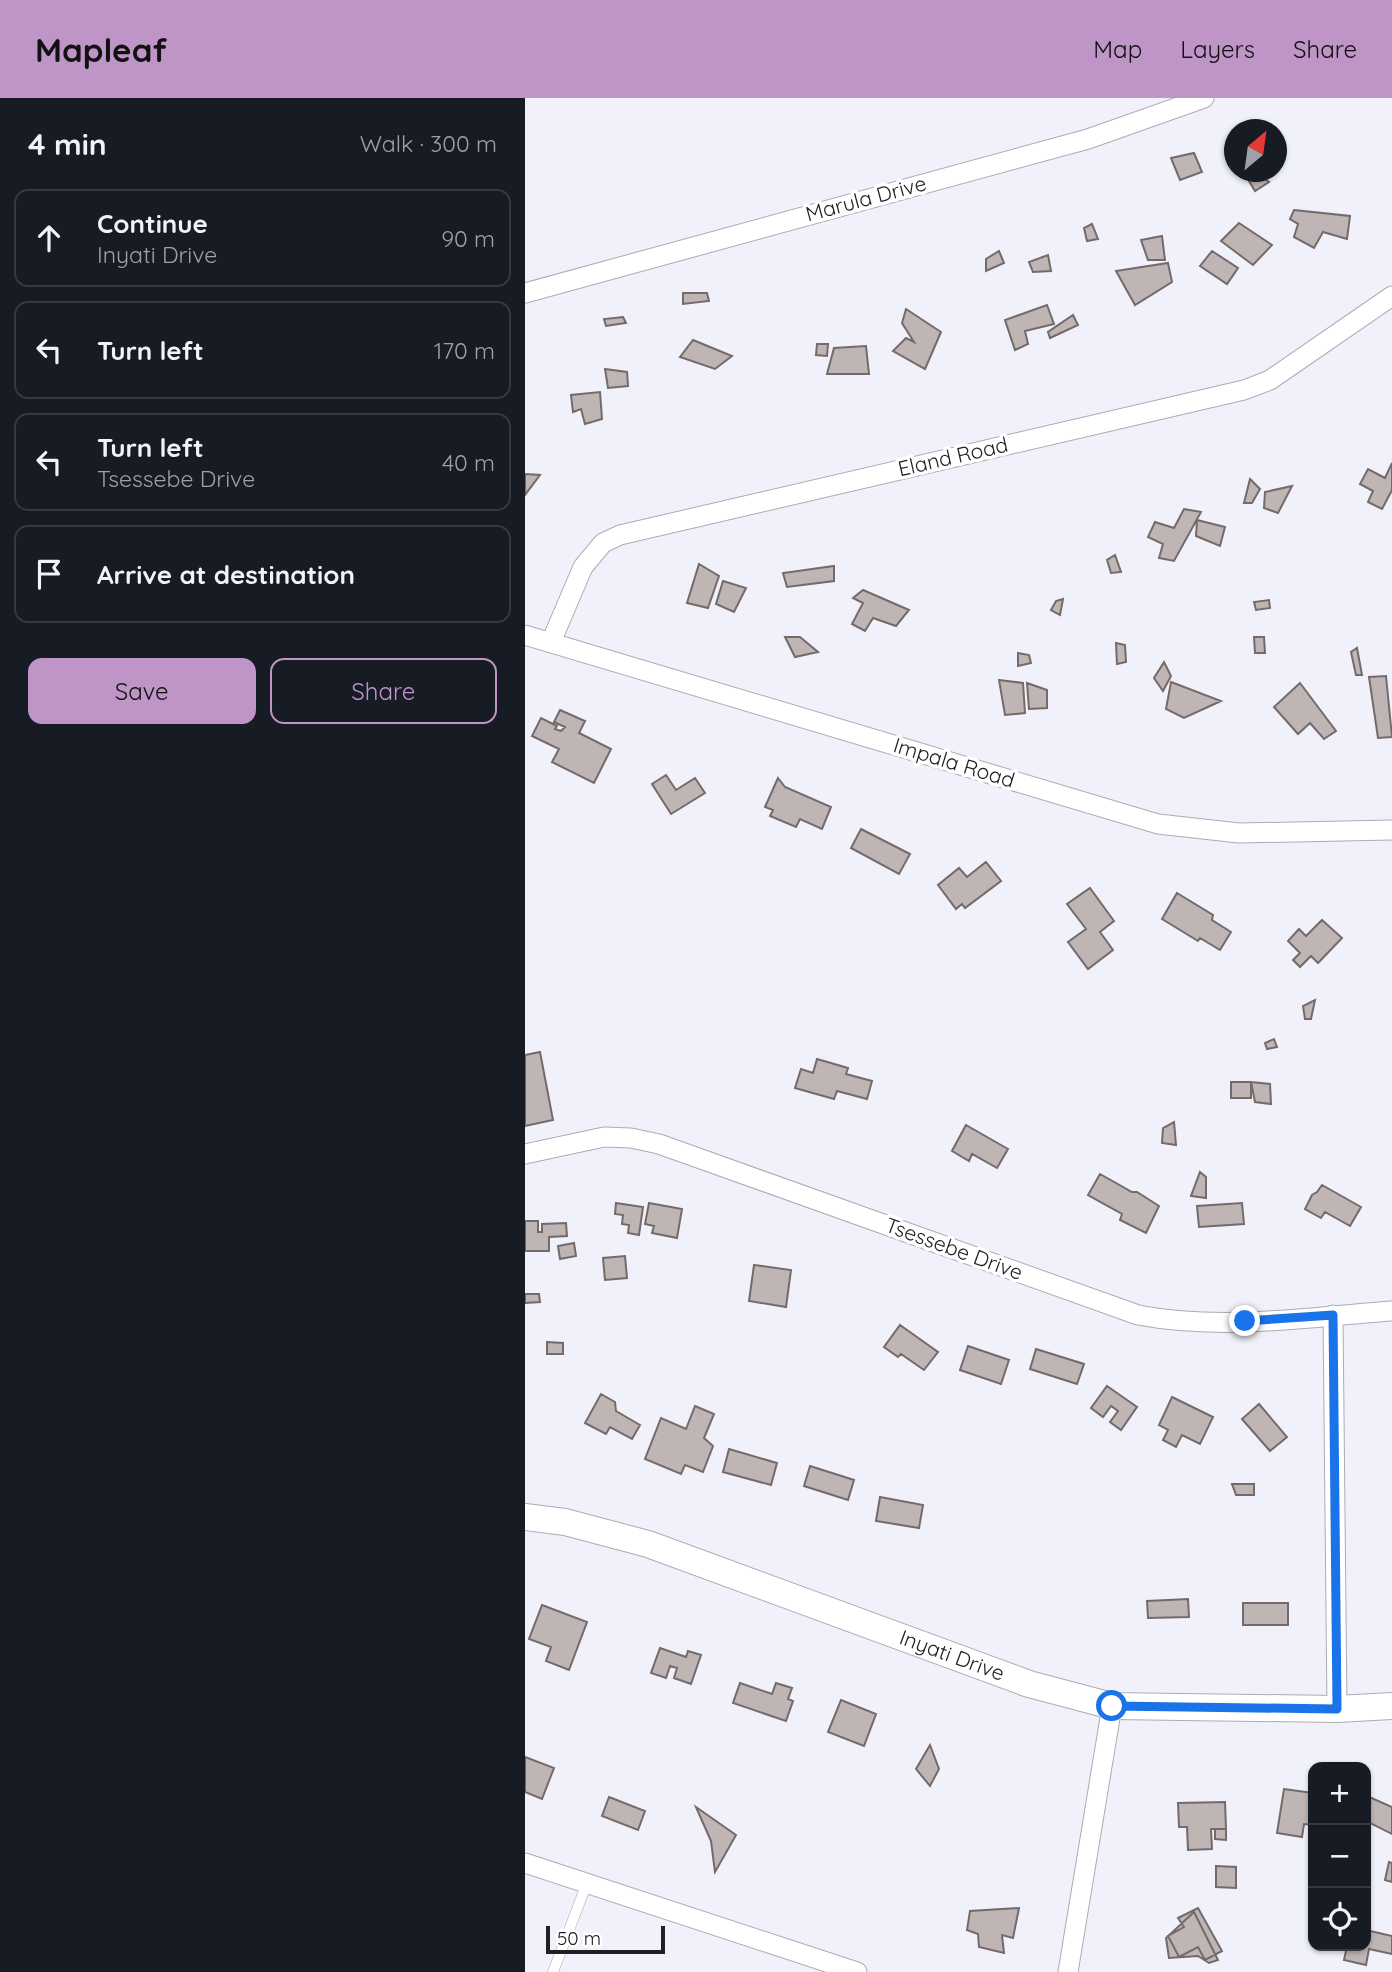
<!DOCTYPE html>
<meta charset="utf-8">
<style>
body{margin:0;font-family:Quicksand,sans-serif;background:#242831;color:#f1f3f6}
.controls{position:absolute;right:21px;bottom:21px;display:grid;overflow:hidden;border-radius:14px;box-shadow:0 2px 5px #0004}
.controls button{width:63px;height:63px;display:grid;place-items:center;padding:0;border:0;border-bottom:2px solid #363941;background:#171b24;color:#f1f3f6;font:35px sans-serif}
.compass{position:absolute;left:699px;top:21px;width:63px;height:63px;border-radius:50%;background:#171b24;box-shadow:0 2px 5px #0004;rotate:29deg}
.scale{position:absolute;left:21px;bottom:18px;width:119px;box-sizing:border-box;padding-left:7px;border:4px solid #202023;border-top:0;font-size:19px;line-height:24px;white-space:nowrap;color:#202023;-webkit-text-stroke:5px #fff;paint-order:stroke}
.stop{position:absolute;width:21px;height:21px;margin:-16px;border:5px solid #1a73e8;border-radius:50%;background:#fff}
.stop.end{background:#1a73e8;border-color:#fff;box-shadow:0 2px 7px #0008}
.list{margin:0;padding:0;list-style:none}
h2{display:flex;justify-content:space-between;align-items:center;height:91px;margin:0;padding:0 28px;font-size:30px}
h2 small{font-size:23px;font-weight:400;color:#9ea1a6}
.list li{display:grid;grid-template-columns:46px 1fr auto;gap:21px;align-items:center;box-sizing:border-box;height:98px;margin:0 14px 14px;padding:0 14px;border:2px solid #363941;border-radius:14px}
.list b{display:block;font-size:26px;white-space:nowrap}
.list p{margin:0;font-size:23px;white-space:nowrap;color:#9ea1a6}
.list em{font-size:23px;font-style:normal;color:#9ea1a6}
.actions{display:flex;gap:14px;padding:21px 28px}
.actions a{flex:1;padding:16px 0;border:2px solid #bf95c8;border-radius:14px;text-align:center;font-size:24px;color:#bf95c8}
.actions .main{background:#bf95c8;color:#111}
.icon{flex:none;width:38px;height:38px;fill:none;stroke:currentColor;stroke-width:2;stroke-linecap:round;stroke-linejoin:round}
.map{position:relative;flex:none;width:867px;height:1874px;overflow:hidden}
header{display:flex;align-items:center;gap:42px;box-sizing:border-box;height:98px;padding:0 35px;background:#bf95c8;color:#111}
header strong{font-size:33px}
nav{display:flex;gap:38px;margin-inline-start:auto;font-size:24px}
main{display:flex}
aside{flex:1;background:#171b24}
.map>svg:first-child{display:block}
.building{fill:#c0b5b5;stroke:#746a6a;stroke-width:2}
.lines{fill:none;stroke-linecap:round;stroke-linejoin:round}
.lane-casing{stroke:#abacb4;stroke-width:11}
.street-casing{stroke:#abacb4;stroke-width:21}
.secondary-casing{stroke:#abacb4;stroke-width:28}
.lane{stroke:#fff;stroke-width:10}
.street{stroke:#fff;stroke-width:19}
.secondary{stroke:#fff;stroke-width:26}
.route{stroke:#1a73e8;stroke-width:9}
.labels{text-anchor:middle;stroke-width:7;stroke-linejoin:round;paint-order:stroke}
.street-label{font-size:21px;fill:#202023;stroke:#fff}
</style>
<header>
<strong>Mapleaf</strong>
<nav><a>Map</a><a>Layers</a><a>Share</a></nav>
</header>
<main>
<aside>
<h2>4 min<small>Walk · 300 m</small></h2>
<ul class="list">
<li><svg class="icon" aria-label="ahead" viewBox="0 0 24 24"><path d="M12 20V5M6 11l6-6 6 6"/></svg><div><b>Continue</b><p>Inyati Drive</p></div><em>90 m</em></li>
<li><svg class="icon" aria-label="left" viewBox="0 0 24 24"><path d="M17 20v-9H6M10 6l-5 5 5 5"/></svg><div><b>Turn left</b></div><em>170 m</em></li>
<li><svg class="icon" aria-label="left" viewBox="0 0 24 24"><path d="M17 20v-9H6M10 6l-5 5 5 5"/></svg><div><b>Turn left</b><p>Tsessebe Drive</p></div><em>40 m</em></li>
<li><svg class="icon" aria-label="arrive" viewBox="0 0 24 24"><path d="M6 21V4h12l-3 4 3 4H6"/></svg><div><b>Arrive at destination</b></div></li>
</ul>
<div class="actions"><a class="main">Save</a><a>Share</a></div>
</aside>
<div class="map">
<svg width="867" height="1874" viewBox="0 0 867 1874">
<rect width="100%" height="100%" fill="#f0f1fa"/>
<!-- building -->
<path class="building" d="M669 55 677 74 655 82 646 60Z
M724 74H730L744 84 730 93 721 78Z
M769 112 825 118 822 141 798 134 789 150 769 139 773 126 765 121Z
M714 125 747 147 728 167 696 143Z
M567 126 573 141 562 143 559 130Z
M637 138 640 162H623L616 142Z
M474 153 479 165 461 173V161Z
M687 153 713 170 702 186 675 168Z
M523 157 526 173 508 174 504 164Z
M643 165 647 184 610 207 591 173Z
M158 195H182L184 203 158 206Z
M522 207 529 226 500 233 503 246 490 252 480 222Z
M381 211 416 234 400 271 368 253 381 240 389 244 377 225Z
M548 217 553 227 525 240 523 234Z
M98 219 101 225 81 228 79 221Z
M168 242 207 258 190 271 155 259Z
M292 246H303L302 258 291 257Z
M341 248 344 276H302L309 250Z
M80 271 102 274 103 288 83 290Z
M75 294 77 321 60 326 56 311 48 314 46 297Z
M867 365V392L857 411 843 404 848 393 835 386 843 371 860 380Z
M0 376 15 377 0 397Z
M725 381 735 391 727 405H719Z
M767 388 753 415 739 410 740 394Z
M659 411 676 414 649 463 634 460 638 446 623 439 630 424 649 430Z
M672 422 700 429 695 448 671 438Z
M590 457 596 474 586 475 582 462Z
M174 466 194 478 183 510 162 505Z
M309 468V483L262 489 258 475Z
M198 483 221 490 209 514 191 506Z
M338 492 384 512 371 528 348 520 340 533 327 526 338 505 328 500Z
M538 501 535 517 526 512 531 503Z
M744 502 745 510 731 512 729 504Z
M260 539H275L293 554 270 559Z
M729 539H739L740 555H730Z
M591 545 600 547 601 564 592 566Z
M832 550 837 577H831L826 554Z
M493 555 504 557 506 565 493 568Z
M639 564 646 578 638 593 629 580Z
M861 578 867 639 853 640 844 579Z
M474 582 498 585 500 615 480 617Z
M646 584 696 603 659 620 641 611Z
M502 585 522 592V610L504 611Z
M775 585 811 633 799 641 785 625 773 636 749 609Z
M35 612 60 623 54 635 86 651 69 685 27 664 34 651 7 638 16 620 32 628 30 631 36 633 40 629 29 624Z
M141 677 151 692 170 680 180 695 146 716 127 686Z
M253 680 260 689 306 709 297 731 275 721 271 729 245 718 248 712 240 709Z
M336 731 385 756 374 776 326 750Z
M461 764 476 783 440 810 437 806 431 811 413 787 434 770 442 779Z
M565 790 589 823 575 834 588 852 563 871 543 844 561 831 542 806Z
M652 795 688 817 687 822 706 834 695 852 675 840 673 843 637 821Z
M797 822 817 840 793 865 786 858 775 869 768 862 775 855 763 843 774 831 781 838Z
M790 902 786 921H780L778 908Z
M749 941 752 949 742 951 740 945Z
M15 954 28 1022 0 1028V957Z
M292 961 323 970 321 976 347 983 342 1001 312 993 309 1001 270 990 276 971 288 975Z
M706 984H726V1000H706Z
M726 984 745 986 746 1006 730 1004Z
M649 1024 651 1047 637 1045 638 1030Z
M441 1027 483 1051 472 1070 447 1056 444 1063 427 1053Z
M675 1074 681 1079V1100L666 1098Z
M575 1076 607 1094H612L634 1108 621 1135 595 1122 597 1116 563 1097Z
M797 1087 836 1109 825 1128 800 1114 796 1120 780 1111 787 1097 792 1094Z
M91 1105 118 1109 114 1137 103 1135 104 1127 97 1126 98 1117 90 1116Z
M124 1105 157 1111 152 1140 127 1135 129 1128 120 1126Z
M717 1105 719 1126 674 1129 672 1108Z
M0 1123H13V1134H17V1126L41 1125 42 1138 24 1139V1153H0Z
M49 1145 51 1158 35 1161 33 1148Z
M100 1158 102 1180 80 1182 78 1160Z
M229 1167 266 1172 261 1209 224 1203Z
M0 1196H14L15 1204 0 1205Z
M375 1227 413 1254 399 1272 376 1256 373 1259 359 1249Z
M22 1244 38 1245V1256H22Z
M443 1248 484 1262 476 1286 435 1272Z
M511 1251 559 1266 552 1286 505 1271Z
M582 1288 612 1309 596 1332 585 1324 593 1313 586 1308 578 1319 566 1310Z
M76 1296 90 1304 91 1313 115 1327 107 1341 85 1329 81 1336 60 1325Z
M647 1299 688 1319 675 1346 657 1337 651 1349 638 1342 643 1332 634 1327Z
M734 1306 762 1339 745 1353 717 1321Z
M170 1308 189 1316 179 1340 188 1348 178 1374 160 1367 156 1376 120 1361 136 1320 161 1331Z
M204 1351 252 1365 246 1387 198 1374Z
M285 1368 329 1382 323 1402 279 1388Z
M707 1386H729V1397H711Z
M355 1399 398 1407 394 1430 351 1423Z
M663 1501 664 1519 623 1520 622 1503Z
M718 1505H763V1527H718Z
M17 1507 62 1524 44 1572 21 1563 26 1549 4 1541Z
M135 1550 161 1559 163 1553 176 1557 166 1586 149 1580 152 1570 145 1568 141 1580 126 1575Z
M215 1585 247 1596 251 1585 267 1590 263 1601 268 1603 261 1623 208 1605Z
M316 1602 351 1616 339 1648 303 1634Z
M405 1647 414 1671 405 1688 391 1671Z
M0 1659 29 1670 17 1701 0 1694Z
M759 1691 788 1695 786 1708H788V1727L779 1726 777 1739 752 1735Z
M842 1698 867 1709V1736L841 1723Z
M84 1699 120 1713 113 1732 77 1718Z
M700 1704 701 1731H686L687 1751 663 1752 662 1729H654L653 1705Z
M171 1709 211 1737 190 1774 186 1743Z
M690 1731H701V1742L690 1741Z
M864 1764 867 1765V1784L860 1782Z
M691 1768 711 1769V1790L691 1789Z
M494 1810 488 1840 477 1837 479 1855 454 1849 453 1836 442 1832 445 1813Z
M673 1810 697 1853 680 1862 673 1849 654 1859 643 1838 659 1829 653 1820Z
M669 1814 693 1862 684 1865 673 1858 644 1860 641 1840Z
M841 1832 867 1838V1856L844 1851 841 1867 819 1862 822 1848H841Z"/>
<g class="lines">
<!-- lane casing -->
<g class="lane-casing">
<path id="lane" d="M28 1874 62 1785"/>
</g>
<!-- street casing -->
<g class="street-casing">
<path id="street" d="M0 195 563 41 679 0
M0 537 633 726 714 735 867 732
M26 544 58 469 78 445 95 437 719 292 745 282 867 198
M0 1056 79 1039 106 1040 134 1046 613 1217C697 1233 783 1219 867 1213
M808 1217 812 1611
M0 1765 332 1874
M543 1874 587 1608"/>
</g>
<!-- secondary casing -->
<g class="secondary-casing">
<g id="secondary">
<path id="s1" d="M0 1419 40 1424 123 1446 504 1586 587 1608 812 1611 867 1608"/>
</g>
</g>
<!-- lane -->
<use href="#lane" class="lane"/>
<!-- street -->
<use href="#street" class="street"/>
<!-- secondary -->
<use href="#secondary" class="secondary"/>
</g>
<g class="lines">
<!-- route -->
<path class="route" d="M587 1608 812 1611 808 1217 720 1223"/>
</g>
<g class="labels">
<!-- street labels -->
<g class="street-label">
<text transform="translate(341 101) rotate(-15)" y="7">Marula Drive</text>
<text transform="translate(428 359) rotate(-13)" y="7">Eland Road</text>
<text transform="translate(429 665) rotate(17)" y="7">Impala Road</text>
<text transform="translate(429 1151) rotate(20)" y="7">Tsessebe Drive</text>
<text dy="7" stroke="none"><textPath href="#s1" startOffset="450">Inyati Drive</textPath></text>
</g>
</g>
</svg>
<div class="controls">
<button>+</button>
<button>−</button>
<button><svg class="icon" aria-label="locate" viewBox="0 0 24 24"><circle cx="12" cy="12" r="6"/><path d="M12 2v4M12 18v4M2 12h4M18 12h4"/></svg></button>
</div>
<svg class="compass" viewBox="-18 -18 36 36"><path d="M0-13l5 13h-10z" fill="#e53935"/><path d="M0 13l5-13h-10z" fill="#9ea1a6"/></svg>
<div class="scale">50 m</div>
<div class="stop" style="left:587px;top:1608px"></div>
<div class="stop end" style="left:720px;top:1223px"></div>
</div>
</main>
